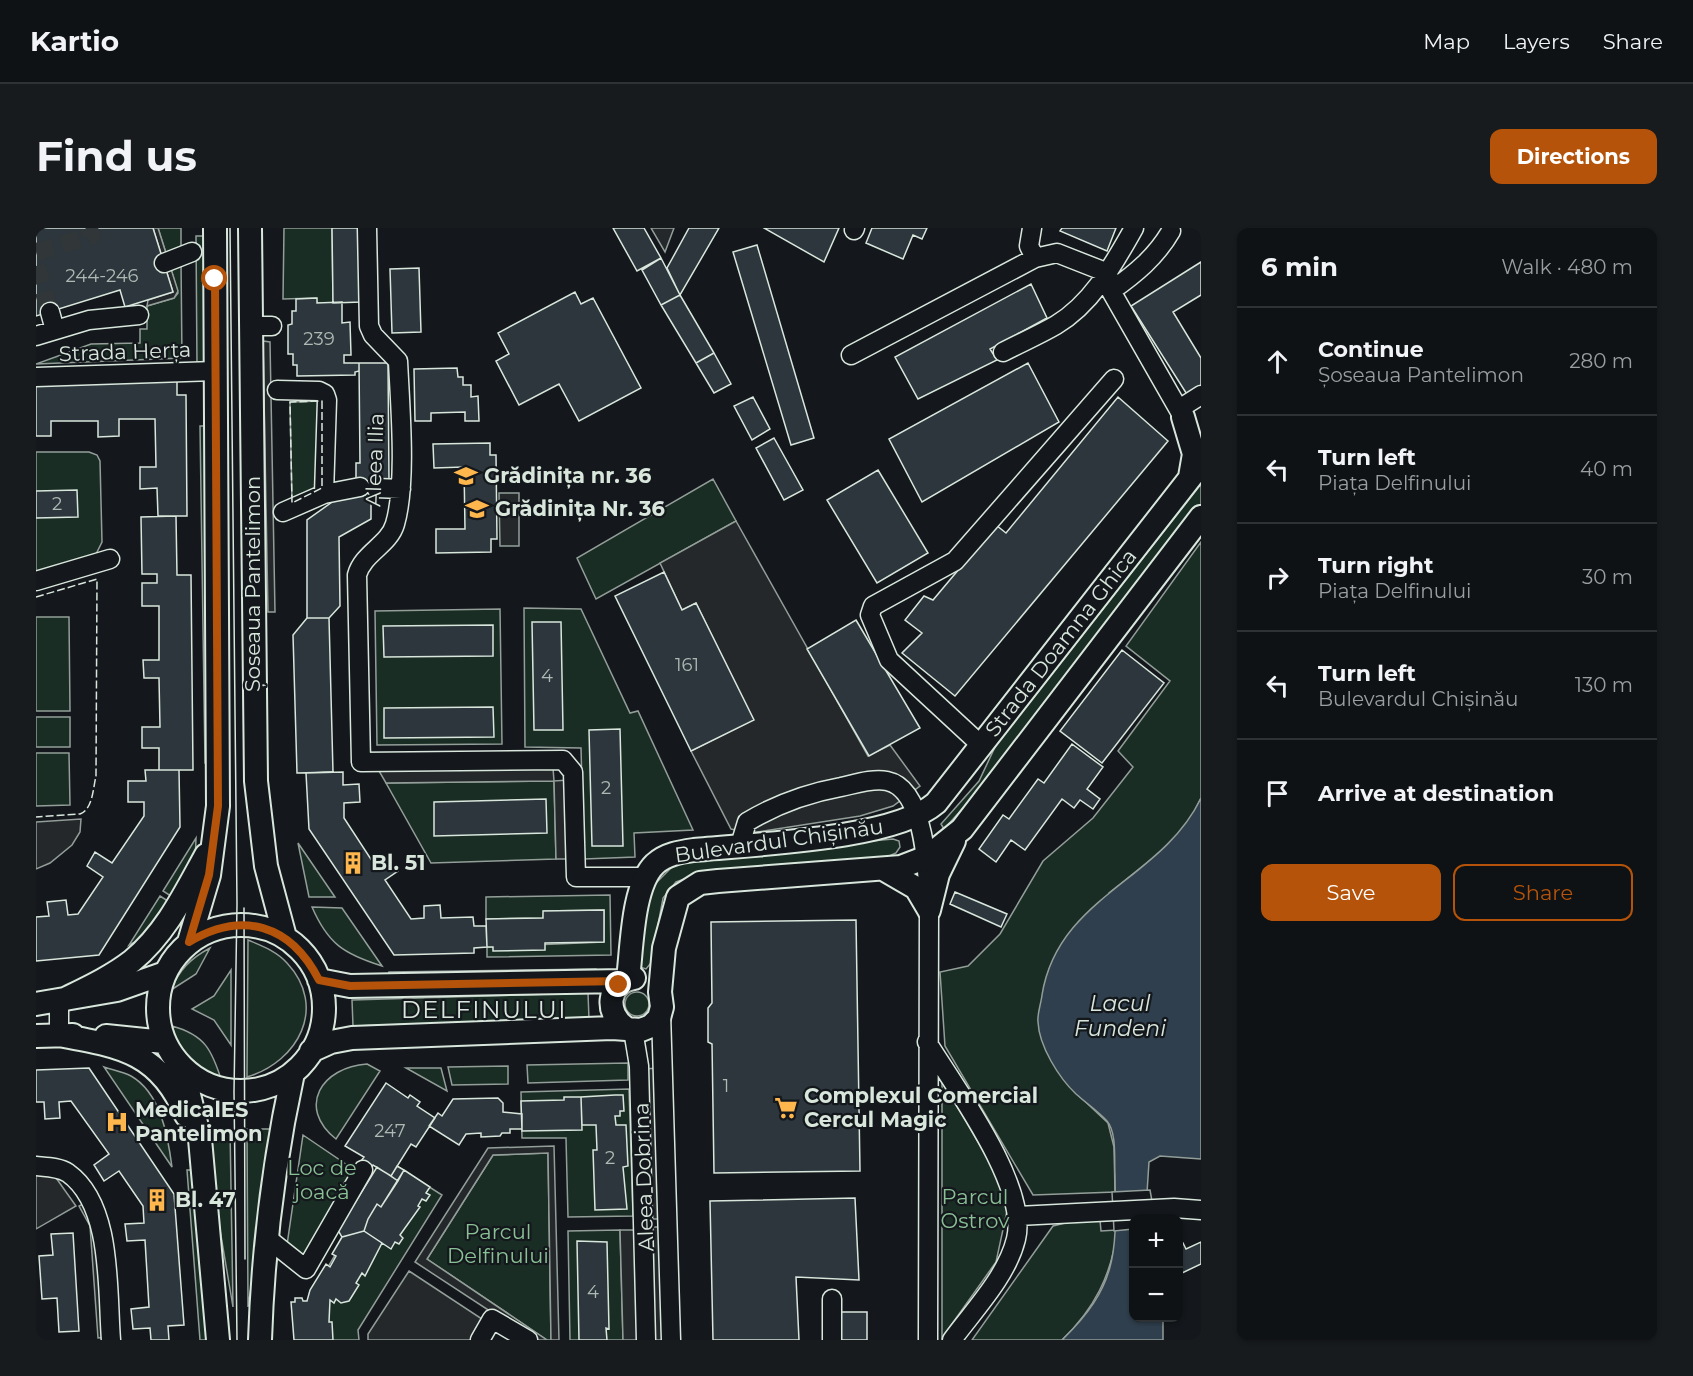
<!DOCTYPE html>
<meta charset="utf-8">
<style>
body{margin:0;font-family:Montserrat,sans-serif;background:#181b1e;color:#f1f3f6}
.controls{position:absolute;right:18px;bottom:18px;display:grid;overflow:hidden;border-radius:12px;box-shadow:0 2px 4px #0004}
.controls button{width:54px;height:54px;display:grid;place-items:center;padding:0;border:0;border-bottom:2px solid #2f3234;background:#0f1215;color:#f1f3f6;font:30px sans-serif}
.stop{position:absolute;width:18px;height:18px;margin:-14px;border:4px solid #b45309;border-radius:50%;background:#fff}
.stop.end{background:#b45309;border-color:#fff;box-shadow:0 2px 6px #0008}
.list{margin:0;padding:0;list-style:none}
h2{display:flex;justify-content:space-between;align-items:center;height:78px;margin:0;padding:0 24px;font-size:26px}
h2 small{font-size:20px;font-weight:400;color:#9b9ea0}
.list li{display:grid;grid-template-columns:39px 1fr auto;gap:18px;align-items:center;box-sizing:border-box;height:108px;padding:0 24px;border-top:2px solid #2f3234}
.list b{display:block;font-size:22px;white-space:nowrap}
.list p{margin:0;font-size:20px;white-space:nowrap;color:#9b9ea0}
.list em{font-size:20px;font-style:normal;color:#9b9ea0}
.actions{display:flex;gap:12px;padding:18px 24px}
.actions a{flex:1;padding:14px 0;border:2px solid #b45309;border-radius:12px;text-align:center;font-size:21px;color:#b45309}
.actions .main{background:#b45309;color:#fff}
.icon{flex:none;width:33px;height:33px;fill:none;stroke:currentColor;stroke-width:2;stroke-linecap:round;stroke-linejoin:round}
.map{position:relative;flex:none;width:1165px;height:1112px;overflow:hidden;border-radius:12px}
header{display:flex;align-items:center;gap:36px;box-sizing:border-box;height:84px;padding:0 30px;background:#0f1215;border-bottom:2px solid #2f3234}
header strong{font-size:28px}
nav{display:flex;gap:33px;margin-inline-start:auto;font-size:21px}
.intro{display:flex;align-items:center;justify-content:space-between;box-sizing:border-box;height:144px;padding:0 36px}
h1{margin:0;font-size:42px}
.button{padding:15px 27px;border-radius:12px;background:#b45309;color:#fff;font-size:21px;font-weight:700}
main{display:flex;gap:36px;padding:0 36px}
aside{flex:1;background:#0f1215;border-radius:12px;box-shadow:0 2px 4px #0004}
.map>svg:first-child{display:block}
.green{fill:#1a2d24;stroke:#939e99;stroke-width:1.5}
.parking{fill:#24282b;stroke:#939e99;stroke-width:1.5}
.water{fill:#2f3f4d;stroke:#939e99;stroke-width:1.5}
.pier{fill:#14181c;stroke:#939e99;stroke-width:1.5}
.building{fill:#2c363c;stroke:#d8e6dc;stroke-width:1.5}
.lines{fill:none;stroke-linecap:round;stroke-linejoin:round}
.minor-tunnel{stroke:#313739;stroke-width:18;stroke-dasharray:18 9;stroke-linecap:butt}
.minor-casing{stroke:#d8e6dc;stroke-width:21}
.major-casing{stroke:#d8e6dc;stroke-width:26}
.minor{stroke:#14181c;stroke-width:18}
.major{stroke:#14181c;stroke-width:22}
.tram{stroke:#d8e6dc;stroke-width:1.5}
.fence{stroke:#d8e6dc;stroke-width:1.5;stroke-dasharray:8 3;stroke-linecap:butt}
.route{stroke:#b45309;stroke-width:8}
.labels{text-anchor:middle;stroke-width:4.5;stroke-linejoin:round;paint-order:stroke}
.number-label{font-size:18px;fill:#adbab4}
.street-label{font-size:21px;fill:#d8e6dc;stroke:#14181c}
.poi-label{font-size:21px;font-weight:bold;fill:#d8e6dc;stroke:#14181c;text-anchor:start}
.park-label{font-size:21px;fill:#8ac095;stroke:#14181c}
.water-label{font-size:22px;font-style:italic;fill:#d8e6dc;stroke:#14181c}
.quarter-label{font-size:24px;letter-spacing:1.5px;fill:#d8e6dc;stroke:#14181c}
</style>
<header>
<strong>Kartio</strong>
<nav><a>Map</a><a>Layers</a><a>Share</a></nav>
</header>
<div class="intro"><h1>Find us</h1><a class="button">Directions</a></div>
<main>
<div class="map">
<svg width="1165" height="1112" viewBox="0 0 1165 1112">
<rect width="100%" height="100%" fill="#14181c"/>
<!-- green -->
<path class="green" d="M122 0H145V23L131 28Z
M248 0H296L297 75H281L280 70 247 71Z
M160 8H174L175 137H161Z
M145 34 146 130 0 136 55 116 104 115V101H111V78L138 70 142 65 134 38Z
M286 173V260L256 275 254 174Z
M164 198H176L181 534 169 535Z
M0 224H53L61 227 64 233 66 314 59 328 0 345Z
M677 251 700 293 560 371 541 330Z
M1165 256V276L948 557 908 601 905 596 943 553 960 517Z
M1165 314V570L1155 590 1131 619 1073 665 1013 828 1038 863 1072 895 1078 919 1079 964 997 967 909 818 904 744 932 738 964 706 1007 633 1057 590 1097 539 1082 523 1134 453 1090 418Z
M488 380 545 381 594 485 602 483 657 602 598 605 599 629 548 631 545 520 489 519Z
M464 381 466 516 341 517 339 383Z
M0 389H33L34 483H0Z
M0 489H34V519H0Z
M0 525H33L34 577 0 578Z
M518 553 520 631 395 635 350 555Z
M160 610 159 639 141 672 127 663Z
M857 611 863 613 864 619 860 625 851 629 663 646 640 654 627 670 615 735 610 741 604 739 602 732 616 659 636 639 662 629Z
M262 615 299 669H273Z
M574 667 575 727 451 729V719L568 714V682L508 683 507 690 450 691V669Z
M124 668 138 677 119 704 93 717Z
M276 679 306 680 346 738C308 726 292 716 276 679Z
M212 712C226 718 240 723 251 735 292 779 262 834 211 849Z
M174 720 160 746 135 762C143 742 155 730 174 720Z
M560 741V745L353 748V744Z
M195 742V817L178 792 156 781 178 768Z
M589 776a12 12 0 1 1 24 0a12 12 0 1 1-24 0Z
M552 765 553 791 317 798 316 772Z
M136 798C169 807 176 822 186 854 157 841 144 830 136 798Z
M592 835V852L492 855 491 837Z
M331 836 344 843 300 911C260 879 286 839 331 836Z
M472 838V856L416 857 412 839Z
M68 839C77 842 87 844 95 848 125 865 132 909 136 939Z
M370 840H405L411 863Z
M906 852 966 955 971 983 960 1034 906 1110Z
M593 861 597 988 532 989 530 910H486L485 864Z
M167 901H194L197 1079Z
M211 901H239L212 1079Z
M267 907 320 943 270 1029 251 1017Z
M512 925 515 1112H511L391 1031 457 927Z
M354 934 406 967 322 1102 323 1112H265L263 1088Z
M151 942H163L176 1112H164Z
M1064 992 1065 1003 1081 1002C1076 1047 1058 1081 1026 1112H936L1017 998 1033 994Z
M584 1002 587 1112H534L532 1003Z"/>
<!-- parking -->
<path class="parking" d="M117 0H122L142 63 138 70 111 78 112 72 137 64Z
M615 0H638L629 24Z
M227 113 234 114 239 384H232Z
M463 265H483V318H464Z
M700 293 832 528 854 517 884 558 857 578 824 588 715 605 695 601 655 523 717 492 660 375 646 382 624 335Z
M517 540 518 553 532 552 534 631H520L518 553 350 555 343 543Z
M45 591 44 604 36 617 14 635 0 641V594Z
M624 840 628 991H612L607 841Z
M518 918 523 1112H515L512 925 457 927 391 1031 511 1112H498L379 1034 452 920Z
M0 945 18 947 40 978 0 1001Z
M51 974 61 991 71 1109 62 1110 54 998 43 978Z
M612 999H628L631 1112H615Z
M584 1002H601L603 1112H587Z
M373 1043 446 1091 434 1112H332V1106Z"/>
<!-- water -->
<path class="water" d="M1165 570V931L1124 928 1113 934 1111 965 1098 990V1090H1127V1112H1026C1084 1056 1080 1022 1079 947 1078 931 1081 905 1071 893 1062 883 1050 875 1040 866 1023 850 1003 818 1002 794 1001 786 1005 776 1006 767 1022 668 1125 653 1165 570Z"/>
<!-- pier -->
<path class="pier" d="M1114 962 1119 990H1098L1097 1001 1078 1003 1076 964Z"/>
<!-- building -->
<path class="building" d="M0 0H117L137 64 89 79 84 62 0 88Z
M296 0H324L325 74 297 75Z
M577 0H608L625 30 601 43Z
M653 0H683L644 67 631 40Z
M728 0H803L788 34Z
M836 0H891L886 11 877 7 867 31 830 15Z
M1026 0H1080L1071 23 1024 3Z
M721 17 778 210 755 217 697 24Z
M625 30 644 67 625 77 606 42Z
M1165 34V67L1137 84 1165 130V160L1152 168 1095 78Z
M383 40 385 104 356 105 354 41Z
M995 56 1011 90 954 121 961 132 882 171 859 129Z
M539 64 545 76 557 70 605 160 543 193 523 156 483 177 460 133 473 126 462 105Z
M644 67 678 125 660 135 625 77Z
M281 70V75L306 74V95L314 94 315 127H308V135H323V143L319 144V147L261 148V137H257V126H252V97L256 96V83H260V71Z
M678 125 695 156 678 165 660 135Z
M323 135H352L353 254H320V235H324Z
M992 135 1023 194 886 274 853 211Z
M421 140 422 149H427V157H435V169L442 168 443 193H429V184L395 185V193H379L378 141Z
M141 153V167H150L151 288H122L121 260 104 261V239H120L119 191H83V208L62 209V193H15V208H0V156Z
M717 169 734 201 716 212 698 178Z
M1082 169 1132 213 919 468 866 425 886 405 869 392 888 368 897 372 960 297 970 305Z
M738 210 767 262 748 272 720 220Z
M454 215V227H460L461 311H455V324L400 325V301H429L428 239 398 240 397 216Z
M842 242 892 325 841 355 791 272Z
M324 254H340L335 266V291L303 309 304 378 293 390H271V292Z
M41 262 42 289 0 290V263Z
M140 288 141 347H155L157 542H123V520H106V499H124L123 450H108L107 432H123V378H106V355H121V346H106L105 289Z
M628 344 646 382 660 375 718 492 655 523 579 368Z
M271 390H293L297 544 261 545 257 407Z
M820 392 884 500 833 528 771 421Z
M496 394H525L527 502H498Z
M457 397V428L348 429 347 398Z
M1086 422 1128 455 1066 535 1024 503Z
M457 479 458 509 348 510V480Z
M584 501 587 618H556L553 502Z
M1036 516 1067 539 1051 561 1064 571 1057 581 1044 572 1038 580 1026 571 989 622 975 612 960 634 943 621 967 587 973 591 1002 551 1008 555Z
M109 542H143L144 599 63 727 0 733V689L13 688 11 674 30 672 32 687 42 686 67 649 51 638 59 624 76 635 108 588V574H92V553H110Z
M307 544V557L323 556 324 574 308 575V590L340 639 353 630 362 643 349 652 375 691 388 690V678L404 677 405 690 437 689 438 698H450L451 719 438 720V725L358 727 273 601 270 545Z
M510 571 511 605 398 608V574Z
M919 664 971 686 965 699 914 676Z
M568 682V714L509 715V722L457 723V719H451L450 691 507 690V683Z
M820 692 824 943 678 945 676 816 672 814V780L676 775 675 694Z
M53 840 138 966 148 1097 132 1098 133 1112H115L114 1100 97 1101 95 1081 113 1079 109 1012 91 1013 89 996 108 995 107 978 83 943 68 953 58 937 73 926 35 873 23 874 24 890 9 891 8 874H0V842Z
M350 855 372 870 374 867 384 874 381 878 399 890 380 919 375 916 355 948 337 937 335 940 325 933 328 929 309 918Z
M579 867H587L588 883H584V888H579L580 897H590L592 938 587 939 591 981 559 982 557 922H561L560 897H546L545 869Z
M528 869H545L546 902 486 903 485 873 528 872Z
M462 870 467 875V884L486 886V901H474V905H466L464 908 445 909V905L430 906 423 917 393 898 402 885 406 888 417 871Z
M361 938 368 942 362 953 355 948Z
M341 939 362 953 345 979 341 976 332 991 328 1003 306 1009 302 1002Z
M368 942 394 959 390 965 394 967 390 973 386 971 382 978 384 979 364 1007 367 1010 363 1016 359 1014 355 1021 328 1003 332 991 341 976 345 979Z
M819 970 823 1052 760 1049 763 1112H677L674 973Z
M328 1003 346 1015 329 1048 326 1045 320 1055 323 1057 313 1073 305 1075 300 1071 298 1075 294 1072 293 1094H296L297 1112H258L255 1074H259V1070H266L267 1073H271L274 1062 290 1036 294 1039 300 1028 296 1026 306 1009Z
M37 1005 43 1103 23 1104 21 1070 6 1071 3 1028 17 1027 15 1006Z
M541 1013 571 1014 573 1101 570 1100 571 1112H543Z
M1165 1014V1036L1146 1045 1142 1038V1017L1147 1015 1150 1021Z
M800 1084H831V1112H799Z"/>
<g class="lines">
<!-- minor-tunnel -->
<path class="minor-tunnel" d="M0 24 55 8 53 0
M0 38 14 84"/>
<!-- minor casing -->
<g class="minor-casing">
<path id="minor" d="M331 0 333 98 337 107 362 133C364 177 371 255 359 296 353 317 327 325 321 347L325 534 527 532 537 544 540 649H609
M996 0 993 18 999 30
M818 2 819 0
M128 35 156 24
M1072 45 1075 63 1147 189
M1075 63C1099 46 1120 29 1135 3
M14 84 19 102
M215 98H236
M0 108 53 92 103 87
M967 124C984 115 1003 107 1020 97 1057 75 1078 35 1098 0
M815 127 999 30 1021 25 1072 45
M0 149 179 143
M241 162 283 163 289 166 291 172 288 266 247 284
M1143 181 1165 167
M340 260 365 261
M288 266 324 259
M0 353 74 331
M946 518 853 432 834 387 837 378 919 333 1078 151
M704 617 711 594C741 576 772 565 805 559 819 556 837 550 851 553 891 561 892 651 893 682L892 1112
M23 774V807
M625 785 635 1112
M597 802 603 838 610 1112
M891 814C919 859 993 959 980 1011 971 1048 938 1082 916 1112
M0 938C10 939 23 939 32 945 77 977 71 1063 75 1112
M982 988 1138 980 1165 982
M231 1010 270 1041 327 942
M796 1071V1112
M444 1112 456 1091 492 1112"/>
</g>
<!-- major casing -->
<g class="major-casing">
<path id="major" d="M214 0 220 553 230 638 249 709
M1147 189 1158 226 1154 249
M849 642 880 660 893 682
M893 682 902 646 918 613
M122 780a83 83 0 1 1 166 0a83 83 0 1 1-166 0Z
M153 714 173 647 182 578 179 0
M592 751C596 720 596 658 619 636 630 626 644 624 658 622 717 616 857 612 900 575L1165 236
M283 752 314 758 587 753
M23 774C47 762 74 750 96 733 130 705 149 665 170 627
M0 776 81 762 129 745
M590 800C569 786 570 755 598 750
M23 807C84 818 124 824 150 887
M0 808 37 807
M70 808 128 814
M275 823 295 814 316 810 576 800 605 802 615 798 623 790 626 779 624 764 628 720 642 669 664 655 682 653 865 639 891 629 926 601 1165 289
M146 839 164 911 182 1112
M224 1112C227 1023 238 932 257 845"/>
</g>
<!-- minor -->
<use href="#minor" class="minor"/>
<!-- major -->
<use href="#major" class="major"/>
<!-- tram -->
<path class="tram" d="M194 0 201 676 198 864 201 1112
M208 680 209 1031"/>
<!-- fence -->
<path class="fence" d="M286 173V260L256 275 254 174Z
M0 369 61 351 60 548C57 560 57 581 44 586L0 589"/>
</g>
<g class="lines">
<!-- route -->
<path class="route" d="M179 51 182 578 173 647 153 714C207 682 255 697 283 752L314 758 587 753 583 757"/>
</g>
<!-- icons -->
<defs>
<g id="school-bare" transform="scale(1.8)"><path d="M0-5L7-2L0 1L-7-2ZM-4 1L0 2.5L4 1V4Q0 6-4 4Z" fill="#ffb74d" stroke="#14181c" stroke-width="2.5" paint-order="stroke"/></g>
<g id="building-bare" transform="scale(1.8)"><path d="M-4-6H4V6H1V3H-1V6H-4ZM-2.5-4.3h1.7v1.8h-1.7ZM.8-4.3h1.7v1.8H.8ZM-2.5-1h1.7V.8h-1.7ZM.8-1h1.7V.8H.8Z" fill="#ffb74d" stroke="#14181c" stroke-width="2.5" paint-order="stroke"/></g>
<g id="supermarket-bare" transform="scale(1.8)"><path d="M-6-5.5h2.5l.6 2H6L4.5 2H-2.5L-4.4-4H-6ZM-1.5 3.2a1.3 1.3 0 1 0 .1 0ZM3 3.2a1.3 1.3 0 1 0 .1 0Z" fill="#ffb74d" stroke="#14181c" stroke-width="2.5" paint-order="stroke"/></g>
<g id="hospital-bare" transform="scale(1.8)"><path d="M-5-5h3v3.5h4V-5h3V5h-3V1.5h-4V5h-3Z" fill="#ffb74d" stroke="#14181c" stroke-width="2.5" paint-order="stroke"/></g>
</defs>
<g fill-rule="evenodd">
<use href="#school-bare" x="430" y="248"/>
<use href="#school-bare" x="441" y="281"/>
<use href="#building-bare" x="317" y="635"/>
<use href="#supermarket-bare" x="750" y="880"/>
<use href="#hospital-bare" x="81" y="894"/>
<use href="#building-bare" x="121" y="972"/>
</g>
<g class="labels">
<!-- number labels -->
<g class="number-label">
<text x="66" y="54">244-246</text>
<text x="283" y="117">239</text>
<text x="21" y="282">2</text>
<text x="651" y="443">161</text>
<text x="511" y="454">4</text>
<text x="570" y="566">2</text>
<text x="690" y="864">1</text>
<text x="354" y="909">247</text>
<text x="574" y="936">2</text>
<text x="557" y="1070">4</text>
</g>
<!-- street labels -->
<g class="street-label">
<text transform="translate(89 124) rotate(-2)" y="7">Strada Herța</text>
<text transform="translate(339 232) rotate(-88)" y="7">Aleea Ilia</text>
<text transform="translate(217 356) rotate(-90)" y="7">Șoseaua Pantelimon</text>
<text transform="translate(1025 415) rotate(-52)" y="7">Strada Doamna Ghica</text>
<text transform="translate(743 613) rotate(-8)" y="7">Bulevardul Chișinău</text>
<text transform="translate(608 949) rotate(-92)" y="7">Aleea Dobrina</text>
</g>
<!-- poi labels -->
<g class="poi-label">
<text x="448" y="255">Grădinița nr. 36</text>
<text x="459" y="288">Grădinița Nr. 36</text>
<text x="335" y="642">Bl. 51</text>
<text x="768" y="875">Complexul Comercial<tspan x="768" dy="24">Cercul Magic</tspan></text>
<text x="99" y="889">MedicalES<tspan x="99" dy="24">Pantelimon</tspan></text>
<text x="139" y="979">Bl. 47</text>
</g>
<!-- park labels -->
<g class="park-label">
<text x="286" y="947">Loc de<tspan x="286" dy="24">joacă</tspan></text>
<text x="939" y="976">Parcul<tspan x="939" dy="24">Ostrov</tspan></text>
<text x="462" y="1011">Parcul<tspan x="462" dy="24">Delfinului</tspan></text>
</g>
<!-- water labels -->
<g class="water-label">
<text x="1084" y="783">Lacul<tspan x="1084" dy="25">Fundeni</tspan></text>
</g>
<!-- quarter labels -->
<g class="quarter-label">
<text x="448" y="790">DELFINULUI</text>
</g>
</g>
</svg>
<div class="controls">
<button>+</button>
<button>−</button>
</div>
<div class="stop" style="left:179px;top:51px"></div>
<div class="stop end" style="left:583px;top:757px"></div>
</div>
<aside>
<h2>6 min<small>Walk · 480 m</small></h2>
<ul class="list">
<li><svg class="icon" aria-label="ahead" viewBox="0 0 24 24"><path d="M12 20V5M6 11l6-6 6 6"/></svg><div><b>Continue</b><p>Șoseaua Pantelimon</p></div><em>280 m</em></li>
<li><svg class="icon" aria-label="left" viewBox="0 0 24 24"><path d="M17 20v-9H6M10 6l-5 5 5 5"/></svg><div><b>Turn left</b><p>Piața Delfinului</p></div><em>40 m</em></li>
<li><svg class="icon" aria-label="right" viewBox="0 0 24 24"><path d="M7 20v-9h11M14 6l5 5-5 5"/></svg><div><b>Turn right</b><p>Piața Delfinului</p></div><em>30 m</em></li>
<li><svg class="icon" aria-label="left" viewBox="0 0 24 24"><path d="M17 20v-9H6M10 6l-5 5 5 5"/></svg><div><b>Turn left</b><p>Bulevardul Chișinău</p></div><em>130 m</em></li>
<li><svg class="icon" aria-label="arrive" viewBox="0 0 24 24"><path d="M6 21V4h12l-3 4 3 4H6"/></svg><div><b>Arrive at destination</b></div></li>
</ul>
<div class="actions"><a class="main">Save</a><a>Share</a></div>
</aside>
</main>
